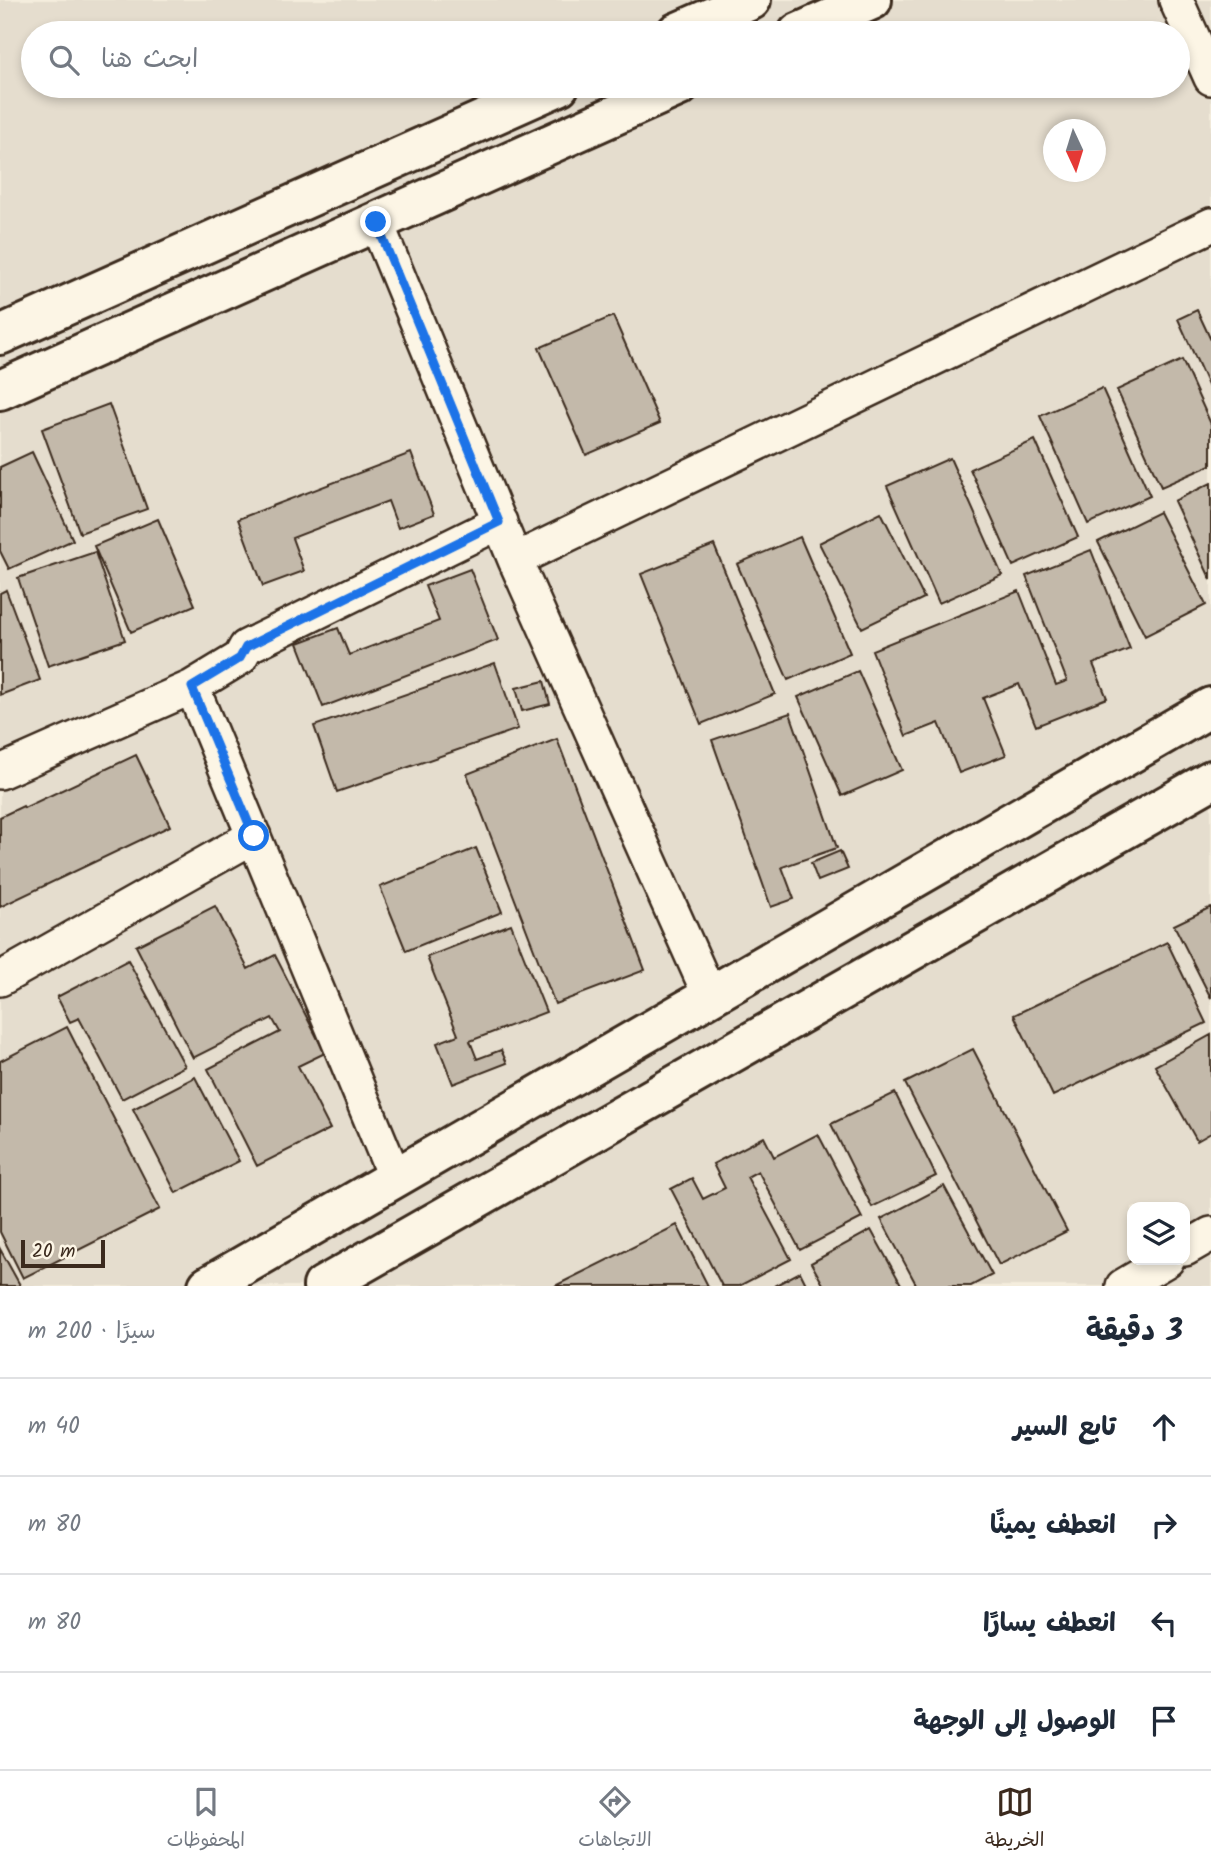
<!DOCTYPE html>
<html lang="ar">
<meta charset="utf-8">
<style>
body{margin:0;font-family:Kalam,"Playpen Sans Arabic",sans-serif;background:#f6f6f7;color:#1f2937;direction:rtl}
.controls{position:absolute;right:21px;bottom:21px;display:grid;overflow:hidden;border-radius:14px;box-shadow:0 4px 10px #0003}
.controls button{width:63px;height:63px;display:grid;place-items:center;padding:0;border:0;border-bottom:2px solid #e0e1e3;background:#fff;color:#1f2937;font:35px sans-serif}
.compass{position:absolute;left:1043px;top:119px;width:63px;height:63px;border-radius:50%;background:#fff;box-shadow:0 4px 10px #0003;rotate:176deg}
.scale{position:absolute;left:21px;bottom:18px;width:84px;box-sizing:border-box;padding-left:7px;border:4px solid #3b2a1e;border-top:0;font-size:19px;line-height:24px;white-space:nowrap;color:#3b2a1e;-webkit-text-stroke:5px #fcf5e5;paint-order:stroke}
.stop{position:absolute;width:21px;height:21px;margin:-16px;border:5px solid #1a73e8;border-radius:50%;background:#fff}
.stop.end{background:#1a73e8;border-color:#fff;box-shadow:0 2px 7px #0008}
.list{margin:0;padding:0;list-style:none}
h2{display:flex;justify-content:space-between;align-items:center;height:91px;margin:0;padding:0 28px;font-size:30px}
h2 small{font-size:23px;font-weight:400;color:#747a83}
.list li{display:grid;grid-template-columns:46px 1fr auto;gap:21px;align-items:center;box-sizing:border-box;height:98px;padding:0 28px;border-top:2px solid #e0e1e3}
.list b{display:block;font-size:26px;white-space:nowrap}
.list em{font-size:23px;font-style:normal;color:#747a83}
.icon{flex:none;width:38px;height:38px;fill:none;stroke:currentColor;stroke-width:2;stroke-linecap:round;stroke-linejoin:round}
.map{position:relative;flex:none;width:1211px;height:1286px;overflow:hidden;direction:ltr}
.search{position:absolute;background:#fff;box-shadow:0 4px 10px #0003;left:21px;right:21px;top:21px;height:77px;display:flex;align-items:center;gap:18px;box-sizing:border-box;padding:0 24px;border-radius:38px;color:#747a83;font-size:26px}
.sheet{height:483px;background:#fff}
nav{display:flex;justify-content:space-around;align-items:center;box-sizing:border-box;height:98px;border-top:2px solid #e0e1e3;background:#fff;font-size:19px;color:#747a83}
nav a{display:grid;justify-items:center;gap:4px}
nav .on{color:#3b2a1e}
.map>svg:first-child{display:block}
.built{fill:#e5ddce;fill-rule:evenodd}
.building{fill:#c3b9aa;stroke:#3b2a1e;stroke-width:2}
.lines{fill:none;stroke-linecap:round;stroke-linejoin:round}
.minor-casing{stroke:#3b2a1e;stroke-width:38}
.tertiary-casing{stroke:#3b2a1e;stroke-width:44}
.minor{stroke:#fcf5e5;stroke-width:33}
.tertiary{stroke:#fcf5e5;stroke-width:38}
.route{stroke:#1a73e8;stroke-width:9}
</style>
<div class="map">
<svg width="1211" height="1286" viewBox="0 0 1211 1286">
<rect width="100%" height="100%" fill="#f4eddd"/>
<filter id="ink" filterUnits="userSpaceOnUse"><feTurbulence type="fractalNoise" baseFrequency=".0143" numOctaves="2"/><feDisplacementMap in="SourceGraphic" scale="14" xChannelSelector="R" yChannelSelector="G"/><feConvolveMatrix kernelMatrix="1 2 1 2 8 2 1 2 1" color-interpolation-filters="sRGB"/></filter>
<g filter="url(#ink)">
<!-- built -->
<path class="built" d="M0 0H1211V1286H0ZM33 33H1178V86H33ZM1054 130H1096V172H1054ZM1132 1207H1185V1260H1132Z"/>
<!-- building -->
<path class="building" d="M1197 310 1210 338 1211 337V392L1178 319Z
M613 316 660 423 586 455 539 348Z
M1182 360 1211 424V465L1161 487 1117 390Z
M1102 388 1150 496 1088 524 1040 416Z
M109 404 147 509 80 533 42 429Z
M1035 440 1078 537 1013 566 970 469Z
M32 452 73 540 9 569 0 551V467Z
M411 453 434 514 398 528 388 501 292 538 304 571 263 586 238 519Z
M950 458 1002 575 939 603 887 486Z
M1211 483V580L1174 501Z
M881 512 924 598 862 628 819 543Z
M1159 512 1206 605 1145 636 1098 542Z
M158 519 195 605 131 632 94 546Z
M800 537 850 653 788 680 737 564Z
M714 545 775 694 701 724 641 574Z
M1091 550 1130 649 1093 664 1107 698 1036 726 1019 684 983 698 1006 755 959 773 939 723 906 736 872 650 1019 591 1056 685 1067 681 1026 576Z
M95 552 125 640 48 666 18 578Z
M470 569 498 640 323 707 298 643 338 628 349 655 439 621 425 586Z
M6 590 40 680 0 695V593Z
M495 663 518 729 337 792 314 726Z
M858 671 902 770 842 796 798 697Z
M544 681 550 704 522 711 516 688Z
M790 713 837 848 782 867 794 899 771 907 712 740Z
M557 739 645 970 555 1004 467 774Z
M136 755 170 826 0 907V817L23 806 24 808Z
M476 848 502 912 406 951 380 887Z
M840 851 848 869 818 881 811 863Z
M215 906 248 969 275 955 325 1053 298 1066 330 1129 257 1166 208 1069 280 1032 272 1018 193 1058 136 946Z
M1211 907V998L1174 925Z
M511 924 546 1012 470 1041 477 1059 501 1050 507 1063 453 1084 437 1043 458 1035 427 957Z
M1167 942 1206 1023 1053 1096 1014 1015Z
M128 960 185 1066 122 1099 79 1018 70 1022 57 997Z
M67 1027 160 1209 23 1278 0 1232V1061Z
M1211 1035V1133L1197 1141 1155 1066Z
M973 1049 1067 1231 999 1265 905 1083Z
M195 1077 239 1161 176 1193 133 1109Z
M895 1093 936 1176 872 1207 831 1124Z
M818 1134 862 1218 800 1250 758 1171 747 1177 791 1259 739 1286H722L671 1189 692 1178 703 1199 725 1188 713 1164 764 1137 774 1157Z
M944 1186 992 1275 971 1286H917L881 1219Z
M677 1225 708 1286H555Z
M871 1230 902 1286H824L811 1263Z
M0 1249 20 1285 18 1286H0Z
M800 1272 807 1286H774Z"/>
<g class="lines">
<!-- minor casing -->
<g class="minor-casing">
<path id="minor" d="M1176 0 1211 78
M376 222 515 560 710 996
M515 560 1211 225
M192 687 240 658 246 647 500 522
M0 772 192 687 395 1178
M0 979 254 836
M1185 1249 1211 1234
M1123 1286 1167 1260"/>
</g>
<!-- tertiary casing -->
<g class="tertiary-casing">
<path id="tertiary" d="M676 33 751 0
M798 33 872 0
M0 335 559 86
M0 390 680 86
M208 1286 1211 707
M323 1286 1211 780"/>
</g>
<!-- minor -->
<use href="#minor" class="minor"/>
<!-- tertiary -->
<use href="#tertiary" class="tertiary"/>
</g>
</g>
<g class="lines" filter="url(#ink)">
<!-- route -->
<path class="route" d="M254 836 192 687 240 658 246 647 499 522 376 222"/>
</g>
</svg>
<div class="controls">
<button><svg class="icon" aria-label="layers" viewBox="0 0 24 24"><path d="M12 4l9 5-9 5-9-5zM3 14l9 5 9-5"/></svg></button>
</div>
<svg class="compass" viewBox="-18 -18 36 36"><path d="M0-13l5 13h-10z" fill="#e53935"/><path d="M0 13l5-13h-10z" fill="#747a83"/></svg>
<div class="scale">20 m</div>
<div class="stop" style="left:254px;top:836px"></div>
<div class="stop end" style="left:376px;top:222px"></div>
<div class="search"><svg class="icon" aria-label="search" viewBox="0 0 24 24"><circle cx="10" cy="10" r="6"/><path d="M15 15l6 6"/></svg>ابحث هنا</div>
</div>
<section class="sheet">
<h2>3 دقيقة<small>سيرًا · 200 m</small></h2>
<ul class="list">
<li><svg class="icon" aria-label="ahead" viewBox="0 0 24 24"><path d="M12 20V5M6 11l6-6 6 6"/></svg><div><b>تابع السير</b></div><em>40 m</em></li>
<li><svg class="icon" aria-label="right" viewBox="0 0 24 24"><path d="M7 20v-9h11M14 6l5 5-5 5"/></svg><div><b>انعطف يمينًا</b></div><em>80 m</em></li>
<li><svg class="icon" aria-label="left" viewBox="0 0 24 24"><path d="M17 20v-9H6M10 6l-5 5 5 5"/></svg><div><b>انعطف يسارًا</b></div><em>80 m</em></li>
<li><svg class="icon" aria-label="arrive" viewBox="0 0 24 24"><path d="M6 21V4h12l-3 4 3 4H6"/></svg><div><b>الوصول إلى الوجهة</b></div></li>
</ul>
</section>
<nav>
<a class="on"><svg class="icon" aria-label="map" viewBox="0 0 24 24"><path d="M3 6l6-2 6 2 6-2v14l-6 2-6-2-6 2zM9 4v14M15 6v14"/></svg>الخريطة</a>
<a><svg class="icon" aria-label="directions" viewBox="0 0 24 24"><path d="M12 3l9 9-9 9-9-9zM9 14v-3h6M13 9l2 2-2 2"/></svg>الاتجاهات</a>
<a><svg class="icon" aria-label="saved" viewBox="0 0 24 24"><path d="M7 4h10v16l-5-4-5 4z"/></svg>المحفوظات</a>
</nav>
